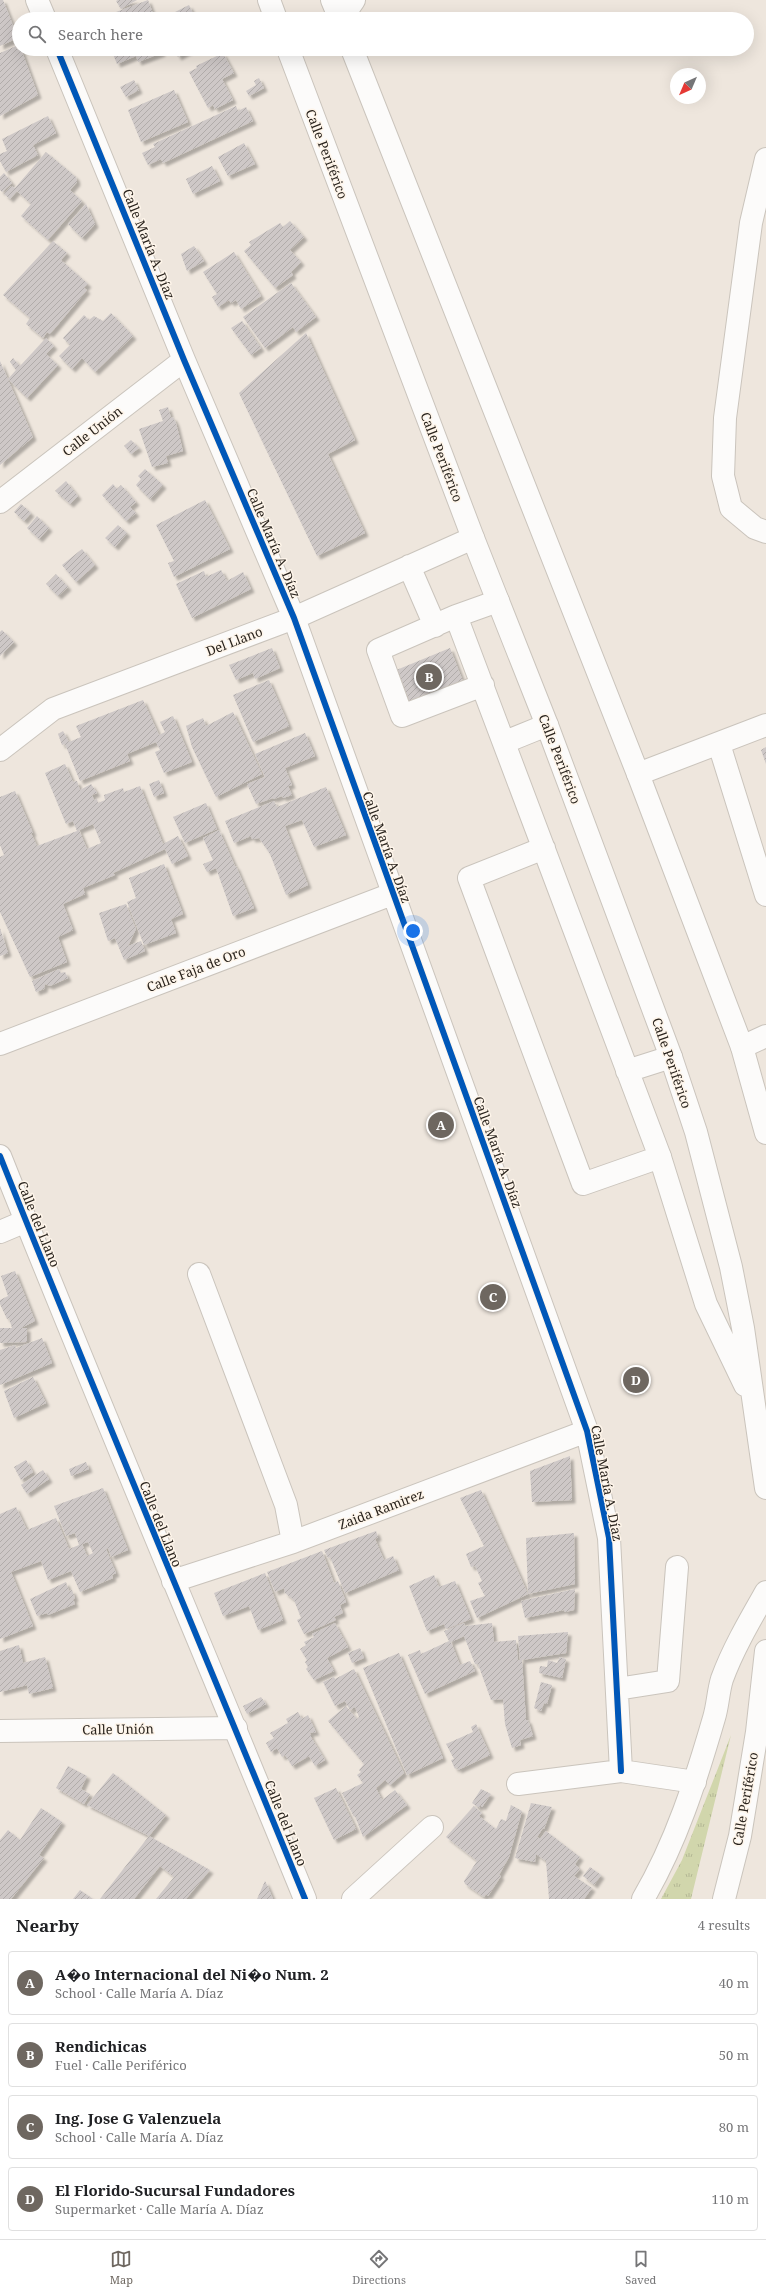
<!DOCTYPE html>
<meta charset="utf-8">
<style>
body{margin:0;font-family:"Noto Serif",serif;background:#f6f6f6;color:#202124}
.compass{position:absolute;left:670px;top:68px;width:36px;height:36px;border-radius:50%;background:#fff;box-shadow:0 4px 16px #0002;rotate:224deg}
.you{position:absolute;left:413px;top:931px;width:14px;height:14px;margin:-10px;border:3px solid #fff;border-radius:50%;background:#1a73e8;box-shadow:0 0 0 6px #1a73e833}
.badge{display:grid;place-items:center;width:26px;height:26px;border-radius:50%;background:#6e6760;color:#fff;font-size:13px;font-weight:700}
.pin{position:absolute;translate:-50% -50%;border:2px solid #fff;box-shadow:0 1px 4px #0006}
.list{margin:0;padding:0;list-style:none}
h2{display:flex;justify-content:space-between;align-items:center;height:52px;margin:0;padding:0 16px;font-size:17px}
h2 small{font-size:13px;font-weight:400;color:#757577}
.list li{display:grid;grid-template-columns:26px 1fr auto;gap:12px;align-items:center;box-sizing:border-box;height:64px;margin:0 8px 8px;padding:0 8px;border:1px solid #e0e0e0;border-radius:4px}
.list b{display:block;font-size:15px;white-space:nowrap}
.list p{margin:0;font-size:13px;white-space:nowrap;color:#757577}
.list em{font-size:13px;font-style:normal;color:#757577}
.icon{flex:none;width:22px;height:22px;fill:none;stroke:currentColor;stroke-width:2;stroke-linecap:round;stroke-linejoin:round}
.map{position:relative;flex:none;width:766px;height:1899px;overflow:hidden}
.search{position:absolute;background:#fff;box-shadow:0 4px 16px #0002;left:12px;right:12px;top:12px;height:44px;display:flex;align-items:center;gap:10px;box-sizing:border-box;padding:0 14px;border-radius:22px;color:#757577;font-size:15px}
.sheet{height:340px;background:#fff}
nav{display:flex;justify-content:space-around;align-items:center;box-sizing:border-box;height:56px;border-top:1px solid #e0e0e0;background:#fff;font-size:11px;color:#757577}
nav a{display:grid;justify-items:center;gap:2px}
nav .on{color:#6e6760}
.map>svg:first-child{display:block}
.grass{fill:url(#grass-tufts)}
.building{fill:url(#building-hatch);fill-rule:evenodd;filter:url(#shadow)}
.lines{fill:none;stroke-linecap:round;stroke-linejoin:round}
.minor-casing{stroke:#cac4bc;stroke-width:24}
.highway-casing{stroke:#cac4bc;stroke-width:24}
.minor{stroke:#fcfbfa;stroke-width:22}
.highway{stroke:#fcfbfa;stroke-width:22}
.cycleway-casing{stroke:#fef5ea;stroke-width:8}
.cycleway{stroke:#0057b8;stroke-width:6}
.labels{text-anchor:middle;stroke-width:3;stroke-linejoin:round;paint-order:stroke}
.street-label{font-size:13px;fill:#29231d;stroke:#fef5ea}
</style>
<div class="map">
<svg width="766" height="1899" viewBox="0 0 766 1899">
<defs>
<pattern id="grass-tufts" width="24" height="20" patternUnits="userSpaceOnUse"><rect width="24" height="20" fill="#d1d6ac"/><path d="M3 7l-1-3M5 7V3M7 7l1-3M15 17l-1-3M17 17v-4M19 17l1-3" fill="none" stroke="#b3b794"/></pattern>
<pattern id="building-hatch" width="6" height="6" patternUnits="userSpaceOnUse"><rect width="6" height="6" fill="#cec8c7"/><path d="M-1 1l2-2M0 6l6-6M5 7l2-2" fill="none" stroke="#b1acaa"/></pattern>
<filter id="shadow"><feDropShadow dx="3.5" dy="3.5" stdDeviation="1" flood-color="#0004"/></filter>
</defs>
<rect width="100%" height="100%" fill="#eee6dd"/>
<!-- grass -->
<path class="grass" d="M731 1735 691 1899H661L682 1860Z"/>
<!-- building -->
<path class="building" d="M0 0H3L18 38 0 46Z
M118 0H137L121 9 116 1Z
M148 0 155 19H108L117 15 116 12Z
M189 5 196 19H171L169 15Z
M16 46 17 49H21L38 95 0 116V53Z
M111 49H161L162 53 138 62 136 56 117 64Z
M174 49H192L178 57Z
M223 53 234 73 222 79 233 100 215 109 213 105 208 108 189 72 197 68 196 66Z
M259 78 264 88 249 96 246 91 256 85 254 81Z
M134 80 139 90 126 97 120 87Z
M174 90 188 122 141 142 128 110Z
M236 106 238 111 246 107 253 121 163 163 161 159 148 165 142 153 155 147 153 144Z
M48 116 56 133 33 145 38 155 6 172 0 161V154L7 151 2 139Z
M244 143 255 164 228 176 218 157Z
M46 152 76 177 77 182 70 190 82 201 48 240 21 216 31 204 17 191 10 199 4 194 11 186 15 188Z
M212 166 220 181 193 194 186 179Z
M4 173 12 183 2 192 0 190V177Z
M86 204 95 224 82 238 68 224Z
M290 221 304 237 290 250 301 262 291 272 293 275 275 288 244 251 251 245 249 242 280 223 283 227Z
M53 241 67 253 61 260 88 284 84 288 87 290 50 334 47 332 43 338 26 324 30 318 3 295Z
M194 246 204 261 187 271 181 254Z
M234 252 261 296 241 309 236 300 231 303 229 300 218 307 212 297 217 294 203 272Z
M291 283 316 317 296 332 293 327 265 348 243 317Z
M111 313 133 336 95 372 82 358 72 369 59 356 70 345 63 338 84 315 89 320 94 316 103 321Z
M242 321 261 348 251 355 231 328Z
M306 333 355 440 328 454 365 533 317 556 239 393Z
M46 338 54 346 46 354 58 365 27 398 8 379 16 370 10 362 13 358 20 366Z
M0 361 33 437 0 465Z
M168 407 171 418 173 417 176 423 183 451 166 456 168 463 152 467 139 429 163 421 159 410Z
M131 440 139 448 131 454 124 446Z
M145 469 163 485 150 499 136 485 141 479 138 476Z
M66 481 78 496 70 504 55 491Z
M113 484 117 489 121 485 136 502 130 507 136 513 126 521 102 495Z
M205 500 230 549 174 577 168 563 174 561 156 525Z
M21 504 31 513 24 521 14 512Z
M37 516 49 528 39 539 27 528Z
M118 525 127 533 115 547 105 538Z
M82 549 95 565 76 582 62 565Z
M221 570 227 581 243 572 251 589 192 618 176 584 204 571 206 577Z
M56 574 68 587 58 596 46 584Z
M2 630 14 642 0 656V632Z
M272 648 280 668 255 679 253 673 236 680 229 665Z
M450 648 464 684 409 707 394 671Z
M269 680 289 726 253 742 233 695Z
M143 700 159 735 165 732 160 722 173 716 192 762 164 773 155 752 160 750 156 742 127 754 130 761 80 781 65 744 62 745 58 734 63 731 69 742 81 737 76 726Z
M233 712 262 774 216 797 192 747 186 726 203 718 206 726Z
M305 733 315 756 285 768 292 785 288 786 292 795 283 798 282 796 274 799 273 798 256 804 247 784 265 777 255 754Z
M766 747V764L761 750Z
M65 764 73 782 77 781 80 790 91 784 97 793 92 795 94 800 97 799 98 803 105 800 104 795 123 788 124 792 140 786 163 844 178 836 188 856 172 864 165 849 113 873 115 875 83 888 85 894 63 904 73 930 58 937 67 962 30 977 0 912V857L4 855 0 845V797L15 791 33 833H31L37 846 77 831 73 821 66 824 45 773ZM93 824 101 843 87 849 79 830Z
M159 780 164 793 154 797 149 784Z
M326 787 346 835 314 847 302 820 285 826 308 885 286 895 270 854 259 838 252 839 251 836 234 843 225 821 274 801 277 807Z
M206 803 217 829 185 843 173 817Z
M219 830 235 866H236L254 908 233 916 216 868 207 872 203 864 213 860 203 838Z
M164 864 183 914 171 919 176 933 144 945 127 902 136 898 129 878Z
M126 904 136 929 128 946 141 941 145 951 124 960 115 938 108 941 99 913Z
M0 928 8 953 0 956Z
M59 969 61 973 65 972 68 978 50 986 45 984 44 989 36 992 32 981Z
M15 1271 35 1321 21 1328H27V1342L0 1343V1328H12L9 1318 7 1319 0 1304V1300L8 1296 1 1276Z
M42 1338 52 1363 0 1385V1350L15 1345 16 1348Z
M33 1377 46 1403 14 1418 4 1391Z
M570 1456 572 1500 532 1502 530 1471Z
M26 1460 33 1472 21 1480 14 1467Z
M86 1462 89 1469 71 1476 69 1469Z
M43 1470 49 1479 27 1494 21 1485Z
M103 1488 128 1550 111 1557 108 1548 106 1549 116 1573 112 1575 113 1578 80 1592 71 1571 48 1580 41 1561 11 1572 33 1626 0 1639V1514L16 1507 27 1530 56 1518 69 1549 79 1545 75 1533 66 1536 54 1506ZM88 1542 93 1553 87 1556 82 1544Z
M481 1490 528 1594 477 1618 470 1601 485 1596 478 1583 482 1581 475 1566 471 1567 466 1554 484 1546 460 1498Z
M376 1531 378 1537 375 1539 384 1560 393 1556 399 1570 345 1593 330 1557 328 1558 324 1550Z
M574 1533 575 1584 528 1594 526 1538Z
M322 1551 334 1583 338 1581 346 1602 340 1605 343 1613 334 1617 336 1620 304 1634 297 1620 301 1618 294 1600 285 1593 284 1588 275 1592 267 1572Z
M265 1573 283 1620 258 1630 249 1606 223 1616 214 1593Z
M434 1575 439 1587 455 1581 471 1619 446 1629 444 1624 427 1631 409 1586Z
M66 1582 69 1591 72 1590 75 1598 73 1599 75 1604 48 1615 47 1613 37 1616 30 1599Z
M575 1589 574 1610 565 1612 564 1610 525 1618 521 1601Z
M335 1623 348 1647 327 1658 334 1671 314 1680 306 1669 308 1667 305 1662 307 1660 300 1649 306 1645 304 1642 314 1637 312 1634Z
M464 1623 465 1626 492 1623 494 1642 516 1640 518 1660H520L518 1636 568 1632 566 1653 522 1660 526 1720H528L533 1736 520 1740 521 1745 512 1748 505 1724 503 1699 491 1700 478 1664H475L464 1636 451 1642 460 1665 470 1661 475 1671 425 1694 408 1655 420 1650 421 1654 449 1641 444 1631Z
M19 1645 23 1663 45 1657 53 1688 29 1694 27 1685 0 1692V1651Z
M360 1648 364 1658 352 1663 348 1653Z
M399 1653 443 1758 407 1775 363 1668Z
M560 1657 566 1659 562 1678 539 1673 540 1666 547 1667 548 1660 557 1663Z
M354 1669 404 1773 390 1785 385 1780 376 1788 382 1800 395 1790 407 1805 363 1837 355 1816 354 1817 342 1793 363 1783 357 1775 361 1772 359 1770 364 1764 328 1721 346 1706 357 1719 359 1717 355 1707 350 1710 345 1701 335 1706 323 1682 334 1677 335 1679Z
M541 1682 552 1685 547 1704 544 1703 541 1711 534 1708Z
M261 1697 266 1704 247 1714 243 1706Z
M298 1712 302 1719 308 1715 316 1732 310 1733 311 1737 325 1760 315 1766 309 1756 292 1766 285 1755 282 1757 277 1748 271 1752 266 1743 274 1738 270 1733 288 1723 286 1719Z
M476 1724 490 1755 458 1770 457 1767 455 1769 451 1760 454 1759 446 1744 473 1732 471 1727Z
M68 1766 87 1776 81 1789 90 1794 84 1804 56 1788Z
M113 1773 166 1815 149 1836 210 1870 186 1899H156L174 1877 160 1866 134 1899H100L149 1836 87 1805Z
M336 1788 356 1829 334 1840 314 1798Z
M481 1789 491 1794 482 1807 480 1805 479 1808 472 1803Z
M531 1803 552 1807 544 1829 543 1828 537 1837 540 1839 546 1831 580 1857 575 1864 580 1869 574 1876 592 1888 584 1899H549L546 1861 536 1854 535 1862 515 1858Z
M511 1805 522 1811 509 1857 499 1875 501 1876 488 1896 486 1894 484 1897 465 1884 464 1881 477 1861 446 1837 474 1806 482 1813 479 1816 496 1829 501 1819 506 1821Z
M41 1808 62 1822 39 1855 44 1858 11 1899H0V1840L8 1830 20 1840Z
M590 1867 601 1875 594 1885 583 1876Z
M265 1881 268 1887 273 1899H257Z
M80 1890 93 1899H73Z"/>
<g class="lines">
<!-- minor casing -->
<g class="minor-casing">
<path id="minor" d="M37 0 45 19
M341 19 354 0
M57 49 184 360 294 618 587 1431 609 1538 621 1771
M766 159 751 223 725 418 723 476 731 508 755 528 766 532
M0 502 184 360
M409 566 435 626
M456 616 660 1157 583 1184 469 878 544 848
M483 685 402 716 378 650 456 616 498 601
M505 742 547 725
M719 744 766 895
M0 750 53 709 294 618 473 538
M638 774 766 725
M0 1044 392 894
M742 1047 766 1036
M627 1071 671 1057
M0 1156C99 1405 204 1651 305 1899
M0 1232 26 1221
M199 1274 286 1505 293 1542
M173 1581 293 1542 587 1431
M617 1689 668 1681 677 1567
M0 1731 236 1728
M518 1784 621 1771 695 1782
M353 1899 432 1827"/>
</g>
<!-- highway casing -->
<g class="highway-casing">
<path id="highway" d="M269 0 276 19
M332 0 340 19
M288 49 473 538 547 725 671 1057 696 1132 731 1267 743 1328 766 1488
M352 49 638 774 742 1047 766 1133
M660 1157 706 1304 745 1385
M643 1899C676 1843 696 1780 714 1718 718 1705 718 1692 722 1679 733 1649 750 1620 766 1592
M724 1899 740 1836 757 1732 766 1651"/>
</g>
<!-- minor -->
<use href="#minor" class="minor"/>
<!-- highway -->
<use href="#highway" class="highway"/>
<!-- cycleway casing -->
<g class="cycleway-casing">
<path id="cycleway" d="M57 49 184 360 294 618 587 1431 609 1538 621 1771
M0 1156C99 1405 204 1651 305 1899"/>
</g>
<!-- cycleway -->
<use href="#cycleway" class="cycleway"/>
</g>
<g class="labels">
<!-- street labels -->
<g class="street-label">
<text transform="translate(327 154) rotate(69)" y="5">Calle Periférico</text>
<text transform="translate(149 244) rotate(68)" y="5">Calle María A. Díaz</text>
<text transform="translate(92 431) rotate(-38)" y="5">Calle Unión</text>
<text transform="translate(442 457) rotate(69)" y="5">Calle Periférico</text>
<text transform="translate(274 543) rotate(67)" y="5">Calle María A. Díaz</text>
<text transform="translate(234 641) rotate(-21)" y="5">Del Llano</text>
<text transform="translate(560 759) rotate(69)" y="5">Calle Periférico</text>
<text transform="translate(387 847) rotate(70)" y="5">Calle María A. Díaz</text>
<text transform="translate(196 969) rotate(-21)" y="5">Calle Faja de Oro</text>
<text transform="translate(672 1063) rotate(71)" y="5">Calle Periférico</text>
<text transform="translate(498 1152) rotate(70)" y="5">Calle María A. Díaz</text>
<text transform="translate(39 1224) rotate(68)" y="5">Calle del Llano</text>
<text transform="translate(607 1483) rotate(79)" y="5">Calle María A. Díaz</text>
<text transform="translate(381 1509) rotate(-21)" y="5">Zaida Ramirez</text>
<text transform="translate(161 1524) rotate(68)" y="5">Calle del Llano</text>
<text transform="translate(118 1729) rotate(-1)" y="5">Calle Unión</text>
<text transform="translate(745 1799) rotate(-80)" y="5">Calle Periférico</text>
<text transform="translate(286 1823) rotate(68)" y="5">Calle del Llano</text>
</g>
</g>
</svg>
<svg class="compass" viewBox="-18 -18 36 36"><path d="M0-13l5 13h-10z" fill="#e53935"/><path d="M0 13l5-13h-10z" fill="#757577"/></svg>
<div class="you"></div>
<div class="pin badge" style="left:441px;top:1125px">A</div>
<div class="pin badge" style="left:429px;top:677px">B</div>
<div class="pin badge" style="left:493px;top:1297px">C</div>
<div class="pin badge" style="left:636px;top:1380px">D</div>
<div class="search"><svg class="icon" aria-label="search" viewBox="0 0 24 24"><circle cx="10" cy="10" r="6"/><path d="M15 15l6 6"/></svg>Search here</div>
</div>
<section class="sheet">
<h2>Nearby<small>4 results</small></h2>
<ul class="list">
<li><span class="badge">A</span><div><b>A�o Internacional del Ni�o Num. 2</b><p>School · Calle María A. Díaz</p></div><em>40 m</em></li>
<li><span class="badge">B</span><div><b>Rendichicas</b><p>Fuel · Calle Periférico</p></div><em>50 m</em></li>
<li><span class="badge">C</span><div><b>Ing. Jose G Valenzuela</b><p>School · Calle María A. Díaz</p></div><em>80 m</em></li>
<li><span class="badge">D</span><div><b>El Florido-Sucursal Fundadores</b><p>Supermarket · Calle María A. Díaz</p></div><em>110 m</em></li>
</ul>
</section>
<nav>
<a class="on"><svg class="icon" aria-label="map" viewBox="0 0 24 24"><path d="M3 6l6-2 6 2 6-2v14l-6 2-6-2-6 2zM9 4v14M15 6v14"/></svg>Map</a>
<a><svg class="icon" aria-label="directions" viewBox="0 0 24 24"><path d="M12 3l9 9-9 9-9-9zM9 14v-3h6M13 9l2 2-2 2"/></svg>Directions</a>
<a><svg class="icon" aria-label="saved" viewBox="0 0 24 24"><path d="M7 4h10v16l-5-4-5 4z"/></svg>Saved</a>
</nav>
